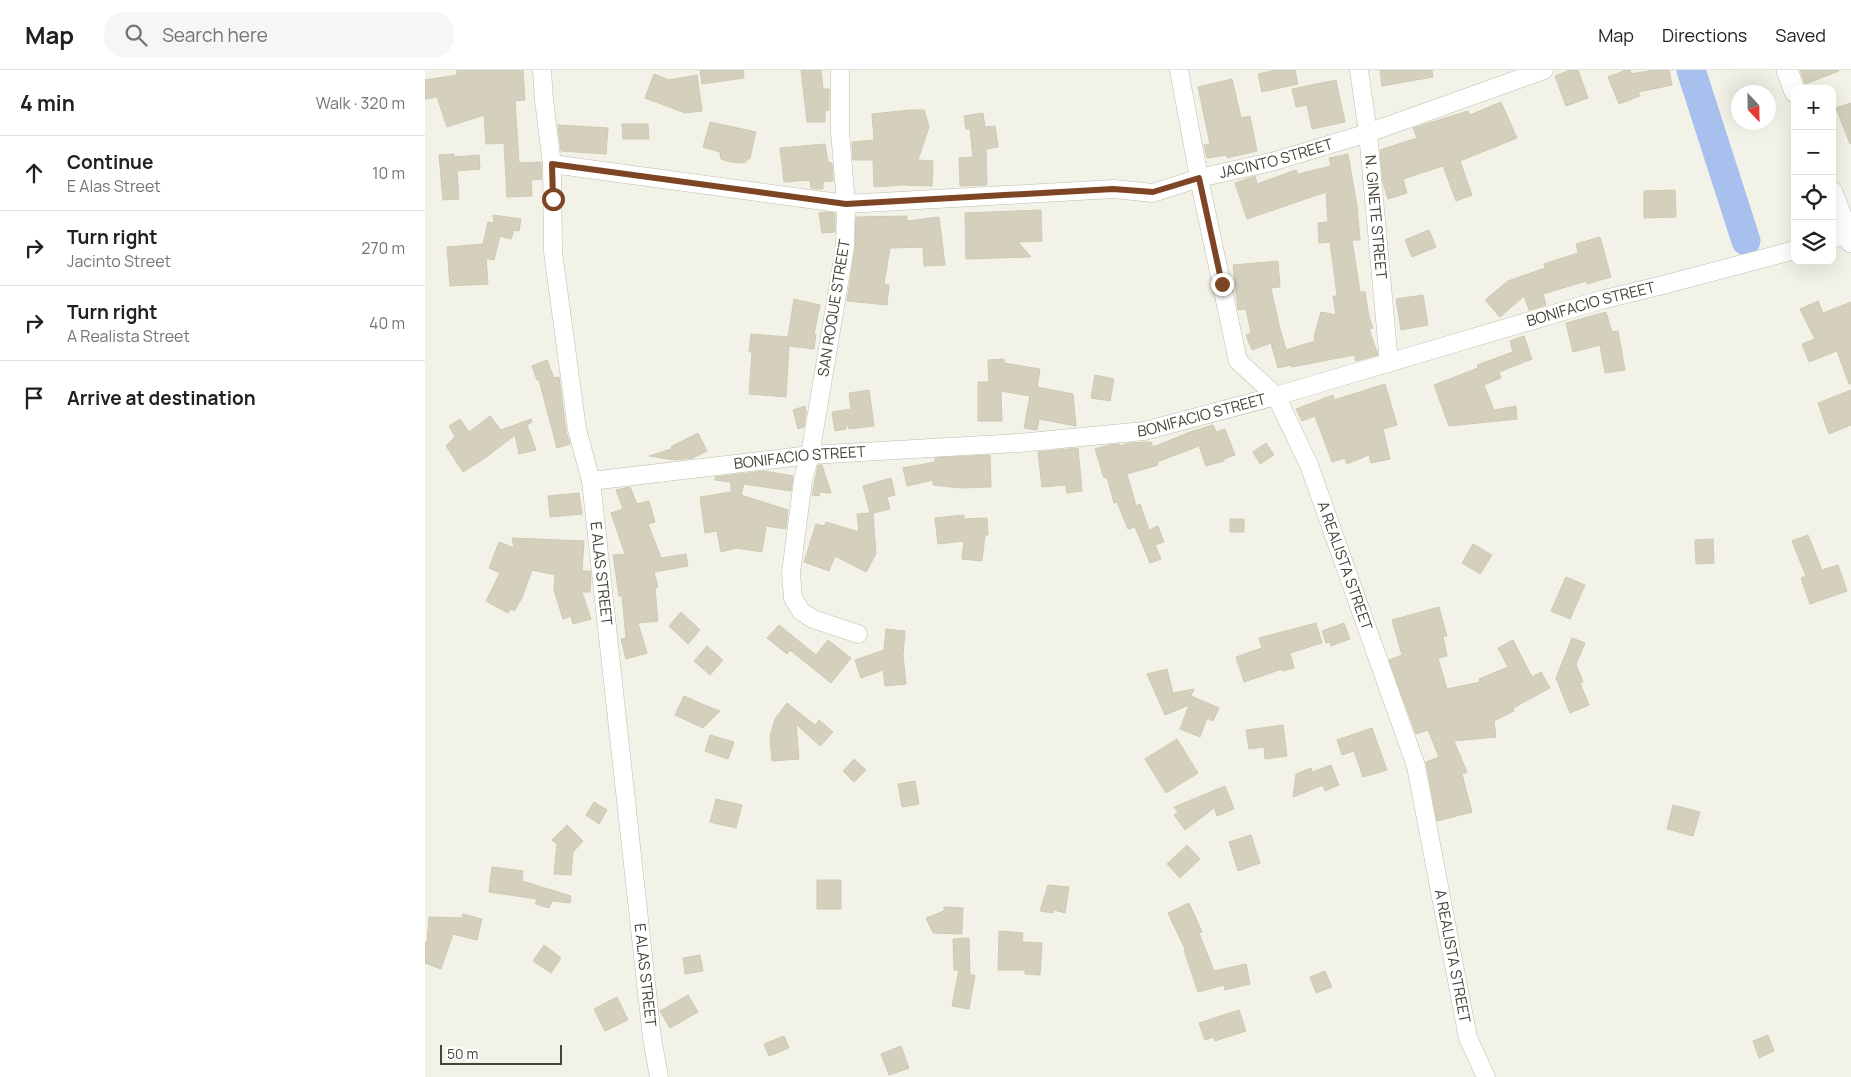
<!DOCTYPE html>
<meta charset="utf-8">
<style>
body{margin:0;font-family:Manrope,sans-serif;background:#f6f6f6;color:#202124}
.controls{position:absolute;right:15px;top:15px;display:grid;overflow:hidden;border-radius:10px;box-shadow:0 5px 20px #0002}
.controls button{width:45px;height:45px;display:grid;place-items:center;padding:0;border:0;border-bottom:1px solid #e0e0e0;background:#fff;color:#202124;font:25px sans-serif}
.compass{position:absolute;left:1306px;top:15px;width:45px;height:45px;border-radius:50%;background:#fff;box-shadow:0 5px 20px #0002;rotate:158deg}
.scale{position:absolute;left:15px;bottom:12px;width:122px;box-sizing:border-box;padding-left:5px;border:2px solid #464337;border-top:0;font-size:14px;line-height:18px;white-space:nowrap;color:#464337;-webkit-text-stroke:4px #fff;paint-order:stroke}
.stop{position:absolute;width:15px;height:15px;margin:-11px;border:4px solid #7d4523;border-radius:50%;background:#fff}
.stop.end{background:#7d4523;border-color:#fff;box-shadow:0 1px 5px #0008}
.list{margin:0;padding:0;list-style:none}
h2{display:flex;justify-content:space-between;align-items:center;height:65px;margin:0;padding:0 20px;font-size:21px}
h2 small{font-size:16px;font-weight:400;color:#757577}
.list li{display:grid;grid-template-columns:32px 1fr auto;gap:15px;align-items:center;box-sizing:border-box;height:75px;padding:0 20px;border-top:1px solid #e0e0e0}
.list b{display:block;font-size:19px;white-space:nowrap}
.list p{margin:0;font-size:16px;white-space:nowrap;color:#757577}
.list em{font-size:16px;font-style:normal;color:#757577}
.icon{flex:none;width:28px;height:28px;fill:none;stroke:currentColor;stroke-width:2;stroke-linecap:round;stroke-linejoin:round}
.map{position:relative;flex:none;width:1426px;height:1007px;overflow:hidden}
header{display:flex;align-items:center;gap:30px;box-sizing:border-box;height:70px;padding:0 25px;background:#fff;border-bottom:1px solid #e0e0e0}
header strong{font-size:24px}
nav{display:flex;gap:28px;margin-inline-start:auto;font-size:18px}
.search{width:350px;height:45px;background:#f6f6f6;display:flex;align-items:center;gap:12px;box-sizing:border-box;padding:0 18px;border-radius:20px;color:#757577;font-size:19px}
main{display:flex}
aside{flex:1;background:#fff}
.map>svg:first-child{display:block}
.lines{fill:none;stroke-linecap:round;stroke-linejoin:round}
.river{stroke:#a7c0ed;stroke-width:29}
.building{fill:#d4d0bd;stroke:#cecab1}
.minor-casing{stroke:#bebcaa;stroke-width:19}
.tertiary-casing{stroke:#bebcaa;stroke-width:22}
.minor{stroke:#fff;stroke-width:18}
.tertiary{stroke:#fff;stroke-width:21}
.route{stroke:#7d4523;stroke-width:6}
.labels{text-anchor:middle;stroke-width:4.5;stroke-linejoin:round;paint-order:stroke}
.street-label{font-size:15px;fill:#464337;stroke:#fff}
</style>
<header>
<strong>Map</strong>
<div class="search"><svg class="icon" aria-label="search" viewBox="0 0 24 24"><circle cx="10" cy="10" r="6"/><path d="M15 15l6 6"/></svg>Search here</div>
<nav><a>Map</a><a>Directions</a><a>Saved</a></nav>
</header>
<main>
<aside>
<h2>4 min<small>Walk · 320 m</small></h2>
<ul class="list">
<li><svg class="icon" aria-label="ahead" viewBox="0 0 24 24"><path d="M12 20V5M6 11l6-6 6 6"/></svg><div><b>Continue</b><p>E Alas Street</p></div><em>10 m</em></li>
<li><svg class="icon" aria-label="right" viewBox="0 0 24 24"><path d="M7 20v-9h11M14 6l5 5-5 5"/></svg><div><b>Turn right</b><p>Jacinto Street</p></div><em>270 m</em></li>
<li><svg class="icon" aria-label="right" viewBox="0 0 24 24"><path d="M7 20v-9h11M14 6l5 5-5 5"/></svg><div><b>Turn right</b><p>A Realista Street</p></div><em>40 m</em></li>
<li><svg class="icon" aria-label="arrive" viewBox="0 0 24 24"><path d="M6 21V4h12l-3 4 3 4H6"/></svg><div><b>Arrive at destination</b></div></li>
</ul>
</aside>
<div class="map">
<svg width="1426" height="1007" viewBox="0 0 1426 1007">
<rect width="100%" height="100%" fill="#f3f2e8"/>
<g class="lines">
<!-- river -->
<path class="river" d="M1266 0 1321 171"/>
</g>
<!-- building -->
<path class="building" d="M32 0H98L100 30 90 31 94 93 116 92V95L117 109 106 110 107 126 82 127 79 73 61 74 59 45 22 57 12 27 0 29V10L32 5Z
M275 0H318L319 8 277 14Z
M376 0H396L398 19H404V40L400 41V52H382Z
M851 0H870L873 14 837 22 833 4Z
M955 0H1007L1008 7 957 16Z
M1145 0H1153L1163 28 1141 36 1130 6Z
M1201 0H1205L1206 4 1229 0H1244L1247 15 1213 22 1215 26 1194 34 1183 7Z
M1375 0H1414V1L1380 14Z
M229 4 244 10 272 5 277 41 260 43 220 28Z
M807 9 816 48 825 46 832 81 802 88V85L782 88 779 75 785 74 773 17Z
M911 10 920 52 887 59 882 35 871 37 867 19Z
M1076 32 1092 68 1035 91 1047 125 1031 131 1018 96 978 109 982 123 963 129 958 113 955 80 992 68 988 58 1043 41 1045 45Z
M1426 33V73L1425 74 1411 38Z
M485 40H499L504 57 493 90 508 91 507 116 477 115 449 117 448 90H428L427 72 449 70 447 44Z
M558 43 560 57 570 56 573 77 561 79 562 115 535 116 534 88 548 87 545 59H541L539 46Z
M285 52 331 62 325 88 319 93 305 92 296 89 295 82 278 77Z
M197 54H223L224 69H198Z
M133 55 183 58 181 84 136 81Z
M400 74 403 92 407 93 408 111 398 112V119H391L386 118 385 110 359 112 355 78Z
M29 84V87L54 85 55 99 32 101 34 129 18 130 14 85Z
M923 84 932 136 935 170H927L935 222H940L944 247 948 258 944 259 953 285 931 291 929 285 867 297 866 295 853 298 846 273 827 280 821 265 826 263 821 239 813 240 808 195 853 191 855 217 846 218 854 255 861 280 890 271 889 267 896 242 911 245 908 226H912L905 172 894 173 893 153 903 152 901 122 822 149 810 113 830 106 832 114 871 100 873 104 906 96 904 88Z
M1250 120 1251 147 1219 148V121Z
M616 140 617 171 593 172 606 187 541 189 540 143Z
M401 142 410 143V162L397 163 394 143Z
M68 145 96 149 94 161 89 160 86 169 75 166 69 190 61 188 63 214 25 216 22 177 58 174 63 152 69 153Z
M482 146V151L514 147 520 195 499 196 498 177 465 178 459 214 464 215 462 235 422 231 430 179 431 147Z
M1004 160 1011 177 987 187 980 170Z
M1175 167 1186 207 1162 214 1161 211 1118 224 1121 235 1104 240 1099 226 1075 247 1060 230 1083 211 1120 198 1119 194 1153 183 1151 174Z
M998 225 1003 255 976 260 971 229Z
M369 229 395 235 389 264H391L389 279 364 276 361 327 324 324 327 282H324L326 264 363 267Z
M1393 231 1398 243 1426 232V314H1424L1412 281 1384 292 1377 274 1390 269 1375 239Z
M1181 242 1187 262 1193 261 1200 300 1180 303 1175 275 1148 282 1141 253Z
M1099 266 1107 289 1074 302 1076 308 1059 315 1069 340 1091 336 1092 349 1024 356 1009 315 1053 298 1052 295 1088 282 1085 271Z
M579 289V293L615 299 612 317 648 324 651 356 614 349 612 360 599 358 605 326 576 321 577 351H553V312H564L563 290Z
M122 290 129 308 134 307 141 361 145 374 132 378 114 310H112L107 296Z
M670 305 689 309 685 331 666 328Z
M960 314 972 355 958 359 965 389 946 393 944 385 922 394 920 388 907 392 890 346 877 351 871 339 908 325 909 330Z
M444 320 449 356 424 359 422 352 421 359 410 361 407 342 426 339 424 323Z
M1426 320V355L1404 364 1393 333Z
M380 336 381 342 379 357 373 359 368 340Z
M65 346 76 360 106 349 107 352 102 355 111 380 94 384 90 365 60 388 38 402 21 376 30 367 24 356 35 349 44 362Z
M788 355 791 362 800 359 810 385 799 389V391L781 396 774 376 732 392 733 395 702 404 711 436 715 434 724 460 733 456 739 472 730 475 736 489 725 493 710 457 703 459 692 432 689 433 682 407 679 408 670 379 684 375 695 374V376L704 373 726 372 728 377 765 362Z
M273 363 282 381 268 388 250 390 224 386 246 379 247 376Z
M841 373 849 385 835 394 828 382Z
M653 378 657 421 642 423 641 415 617 417 613 382Z
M565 385 566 417 536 418 508 415V410L482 416 478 398 510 392V388Z
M393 395H397L406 423 395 422 394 426 387 425Z
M339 401 368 406 366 421 319 414 316 425 363 440 361 459 341 456 337 482 311 478 296 482 292 461 280 463 275 427 306 422V412L290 410V407Z
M466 408 470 425 462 427 465 439 448 443 451 484 441 502 410 486 404 501 379 492 391 454 399 456 401 452 434 462 432 444 445 443 438 416Z
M205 417 212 434 224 431 230 452 223 454 236 488 261 484 263 496 229 502 233 517 230 518 233 551 213 553 222 583 201 589 196 569 201 568 197 526H194L188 485 200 484 186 443 198 439 191 420Z
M154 423 157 444 125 447 123 426Z
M539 445V449L562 448 563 465H560L557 491 537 489 539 471 513 474 510 448Z
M805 449H819V462H805Z
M1383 465 1397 500 1413 495 1422 521 1385 534 1376 508 1381 506 1367 471Z
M87 468 159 471 157 501H165L166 505 165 522H157L166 549 148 554 146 546 138 549 129 520 130 505 107 500 97 528 89 541 86 539 83 543 61 531 75 503 64 498 74 472 89 478Z
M1288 469 1289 493 1271 494 1270 470Z
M1048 474 1067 485 1055 504 1037 493Z
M1141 507 1160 515 1145 549 1126 541Z
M1014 537 1022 566 1018 567 1022 586 1013 588 1022 619 1055 612 1054 609 1083 597 1073 578 1088 570 1107 607 1116 602 1125 618 1088 638 1089 641 1069 651 1071 667 1029 671 1042 702 1037 704 1047 742 1012 751 1001 692 1014 687 1003 660 991 664 964 590 977 585 967 550Z
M256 542 275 560 263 574 244 556Z
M891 553 897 573 865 583 869 598 857 601V599L819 612 811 587 837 578 834 568Z
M919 553 925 569 906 576 905 572 901 573 897 561Z
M354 555 391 585 403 570 426 588 406 613 365 580 362 584 342 568Z
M461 559 480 561 478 585 481 614 460 616 458 600 436 608 430 590 459 580Z
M1147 568 1160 573 1151 594 1158 612 1155 613 1164 635 1145 643 1131 608Z
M282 576 298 590 285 605 269 591Z
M742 599 748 623 769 619 766 626 794 638 788 651 782 648 775 667 755 659 764 635 740 645 722 604Z
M259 626 277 634 295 641 278 658 250 645Z
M362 633 390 655 394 650 408 662 395 676 371 654 374 689 347 691 345 666 350 649Z
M858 655 862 686 840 689 839 677 824 679 821 660Z
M947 658 962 700 938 707 929 681 917 685 912 670Z
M285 665 309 672 303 689 280 681Z
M752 669 773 703 741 723 720 689Z
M429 689 441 700 429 712 418 701Z
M906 695 914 715 900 721 898 715 868 727 871 704 886 698 887 702Z
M490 711 494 734 477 737 473 714Z
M800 716 809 739 792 746 789 738 760 760 749 745 753 742 749 737Z
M291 729 317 735 311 758 285 752Z
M169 732 182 740 174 754 161 745Z
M1248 735 1275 742 1268 766 1242 759Z
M142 755 158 771 148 782 146 805 129 804 132 774 127 770Z
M826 765 835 793 813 801 804 772Z
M762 775 775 789 755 808 742 794Z
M67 797 98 801 97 811 146 826 145 833 127 831 124 838 110 834 112 829 64 822Z
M392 810H416V839H392Z
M623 815 644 817 640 843 629 840 628 843 615 841Z
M764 833 777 862 774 863 789 901 821 894 825 914 800 920 799 915 773 922 759 880 760 879 743 843Z
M519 837 538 838 537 864 508 863 501 848 519 841Z
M38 844 57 849 52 870 28 864 16 899 0 893V872L2 873 4 847 37 848Z
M574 861 598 863 597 872 617 873 615 905 600 904V900H573Z
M544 868 545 905H550L544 939 527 936 534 900H529L528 869Z
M119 875 136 888 126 903 108 891Z
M275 885 278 901 260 904 258 888Z
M900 901 907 917 891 923 885 907Z
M263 925 273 942 245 958 235 941Z
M192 927 203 950 180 961 169 939Z
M814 940 821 961 790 971 789 967 780 970 774 953Z
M1343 965 1349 981 1334 988 1328 971Z
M359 966 364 978 344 986 339 974Z
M476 976 484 998 464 1005 456 984Z"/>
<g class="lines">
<!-- minor casing -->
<g class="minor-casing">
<g id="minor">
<path id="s1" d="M117 0 119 30 127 94 128 182 152 359 166 411 227 968 234 1007"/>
<path d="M415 0V61L421 134 420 177 385 385 378 410 366 503 368 528 376 541 388 549 433 564"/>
<path id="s2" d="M754 0 774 108 813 291 851 326 884 395 991 696 1043 968 1061 1007"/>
<path id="s3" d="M934 0 943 63 964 293"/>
<path id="s4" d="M127 94 421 134 689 119 728 123 774 108 850 91 943 63 1119 0"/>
<path d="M1407 169 1426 164"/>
<path id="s5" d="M166 411 385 385 594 373 719 361 851 326 1176 230 1238 215 1370 180"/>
</g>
</g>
<!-- tertiary casing -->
<g class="tertiary-casing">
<path id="tertiary" d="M1362 0 1370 22
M1407 122 1426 172"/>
</g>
<!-- minor -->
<use href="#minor" class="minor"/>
<!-- tertiary -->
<use href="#tertiary" class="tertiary"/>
</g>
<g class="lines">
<!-- route -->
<path class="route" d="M128 129 127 94 421 134 688 119 728 122 774 108 797 214"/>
</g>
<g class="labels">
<!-- street labels -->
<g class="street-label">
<text dy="5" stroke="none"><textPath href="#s4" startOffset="732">JACINTO STREET</textPath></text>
<text dy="5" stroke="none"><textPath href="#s3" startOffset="148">N. GINETE STREET</textPath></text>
<text dy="5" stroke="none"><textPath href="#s5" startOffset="1020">BONIFACIO STREET</textPath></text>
<text transform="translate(409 238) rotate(-81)" y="5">SAN ROQUE STREET</text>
<text dy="5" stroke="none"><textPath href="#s5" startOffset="615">BONIFACIO STREET</textPath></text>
<text dy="5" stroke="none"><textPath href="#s5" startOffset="210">BONIFACIO STREET</textPath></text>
<text dy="5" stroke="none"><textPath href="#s2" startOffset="532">A REALISTA STREET</textPath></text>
<text dy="5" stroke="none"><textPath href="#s1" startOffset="508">E ALAS STREET</textPath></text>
<text dy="5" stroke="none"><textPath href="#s2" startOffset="938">A REALISTA STREET</textPath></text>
<text dy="5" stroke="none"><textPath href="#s1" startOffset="912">E ALAS STREET</textPath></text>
</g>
</g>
</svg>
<div class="controls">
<button>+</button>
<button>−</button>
<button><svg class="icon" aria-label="locate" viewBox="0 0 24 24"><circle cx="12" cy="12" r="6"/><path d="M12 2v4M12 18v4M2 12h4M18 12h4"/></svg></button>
<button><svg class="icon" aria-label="layers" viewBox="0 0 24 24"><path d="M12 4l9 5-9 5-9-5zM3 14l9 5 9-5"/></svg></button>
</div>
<svg class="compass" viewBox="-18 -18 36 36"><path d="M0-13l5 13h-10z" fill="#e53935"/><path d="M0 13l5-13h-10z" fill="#757577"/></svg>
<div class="scale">50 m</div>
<div class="stop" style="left:128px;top:129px"></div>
<div class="stop end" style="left:797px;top:214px"></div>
</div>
</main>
